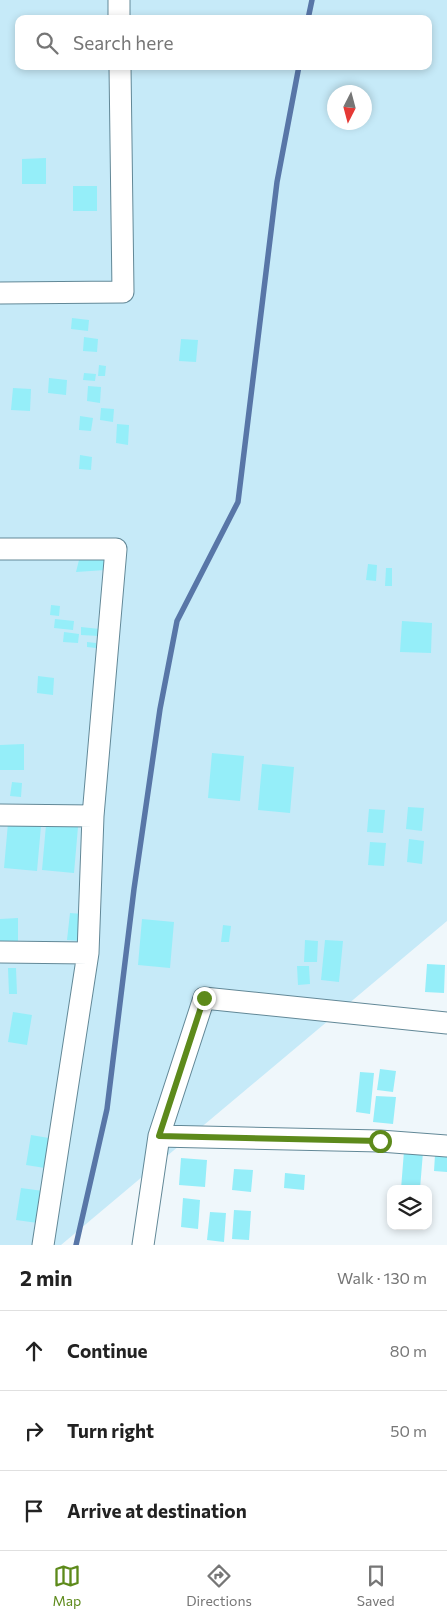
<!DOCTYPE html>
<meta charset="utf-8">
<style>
body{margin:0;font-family:Commissioner,sans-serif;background:#f2f2f2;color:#222}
.controls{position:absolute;right:15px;bottom:15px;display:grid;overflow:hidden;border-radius:10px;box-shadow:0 2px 8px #0003}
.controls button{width:45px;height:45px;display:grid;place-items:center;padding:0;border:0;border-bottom:1px solid #e0e0e0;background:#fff;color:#222;font:25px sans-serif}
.compass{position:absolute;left:327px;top:85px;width:45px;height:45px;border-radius:50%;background:#fff;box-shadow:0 2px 8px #0003;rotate:186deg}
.stop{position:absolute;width:15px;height:15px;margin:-11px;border:4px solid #5d8a1b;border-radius:50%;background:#fff}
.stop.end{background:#5d8a1b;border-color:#fff;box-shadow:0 1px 5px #0008}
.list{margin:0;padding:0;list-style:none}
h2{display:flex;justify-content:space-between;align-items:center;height:65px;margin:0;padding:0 20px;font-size:21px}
h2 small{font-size:16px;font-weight:400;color:#767676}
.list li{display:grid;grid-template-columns:32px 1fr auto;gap:15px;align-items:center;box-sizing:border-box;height:80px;padding:0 20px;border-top:1px solid #e0e0e0}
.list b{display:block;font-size:19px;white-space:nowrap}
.list em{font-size:16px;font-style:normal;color:#767676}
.icon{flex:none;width:28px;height:28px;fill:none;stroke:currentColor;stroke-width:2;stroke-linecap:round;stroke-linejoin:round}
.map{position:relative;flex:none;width:447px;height:1245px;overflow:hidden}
.search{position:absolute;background:#fff;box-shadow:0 2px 8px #0003;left:15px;right:15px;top:15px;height:55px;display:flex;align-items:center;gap:12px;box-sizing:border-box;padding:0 18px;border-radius:10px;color:#767676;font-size:19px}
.sheet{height:305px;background:#fff}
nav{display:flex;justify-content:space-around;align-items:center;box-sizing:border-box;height:70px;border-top:1px solid #e0e0e0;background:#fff;font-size:14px;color:#767676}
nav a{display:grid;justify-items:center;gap:2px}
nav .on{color:#5d8a1b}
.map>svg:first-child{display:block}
.green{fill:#c6eaf8;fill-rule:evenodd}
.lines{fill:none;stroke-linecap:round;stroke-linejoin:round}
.stream{stroke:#5876a7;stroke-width:5.5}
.building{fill:#95eef9}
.street-casing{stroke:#628897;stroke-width:23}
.street{stroke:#fff;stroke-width:21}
.route{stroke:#5d8a1b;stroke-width:6}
</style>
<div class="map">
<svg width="447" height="1245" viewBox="0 0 447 1245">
<rect width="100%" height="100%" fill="#eff7fb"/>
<!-- green -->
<path class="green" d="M0 0H447V921L61 1245H0ZM19 19H428V66H19ZM334 92H364V122H334Z"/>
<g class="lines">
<!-- stream -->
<path class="stream" d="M308 19 312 0
M76 1245 107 1109 134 889 160 709 177 621 238 502 277 182 299 66"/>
</g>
<!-- building -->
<path class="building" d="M46 158V184H22V159Z
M73 186H97V211H73Z
M72 318 89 320 88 331 71 329Z
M84 337 98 339 97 352 83 351Z
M181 339 198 340 196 362 179 361Z
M99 365 106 366 105 376H98Z
M84 373 96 374 95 381 83 380Z
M49 378 67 380 66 395 48 393Z
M88 386 101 387 100 403 87 401Z
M13 388 31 389 30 411 11 410Z
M101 408 114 409 113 422 100 420Z
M80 416 93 418 91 431 79 430Z
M117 424 129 425 128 445 116 443Z
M80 455 92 457 91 470 79 469Z
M104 554 105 570 76 572 80 556Z
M368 564 377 565 376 581 366 580Z
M386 568H392V586H385Z
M51 605 60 606 59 616 50 615Z
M55 619 74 621 73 630 54 628Z
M402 621 432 623 431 653 400 652Z
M81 627 100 629 99 636 81 635Z
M64 632 79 634 78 643 63 642Z
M87 642 96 643V648L87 647Z
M38 676 54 678 53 695 37 693Z
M24 744V770H0V745Z
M212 753 244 756 240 801 208 798Z
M262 764 294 767 290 813 258 810Z
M12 782 22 783 21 797 10 796Z
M408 807 424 808 422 831 406 829Z
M369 809 385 810 383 833 367 832Z
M8 823 41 826 37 871 4 868Z
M46 825 78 827 74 873 42 870Z
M409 839 424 841 422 864 407 862Z
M370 842 386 843 384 866 368 865Z
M70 913 83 914 80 941 67 940Z
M18 918V945H0V919Z
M142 919 174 922 170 968 138 965Z
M223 925 231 926 229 942H221Z
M305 940 318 941 317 962H304Z
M325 940 343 941 339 982 321 980Z
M427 964 445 965 444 993 425 992Z
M297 966H309L310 984 298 985Z
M8 968H16L17 994H9Z
M13 1012 32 1015 27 1045 8 1042Z
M380 1069 396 1071 393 1092 377 1090Z
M360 1072 374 1073 370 1114 356 1112Z
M376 1096 396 1097 393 1124 373 1122Z
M31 1135 49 1138 45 1168 26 1165Z
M404 1151 423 1152 420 1189H401Z
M435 1155 447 1156V1172L434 1171Z
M181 1158 207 1160 205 1187 179 1185Z
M234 1169 253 1170 251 1192 232 1190Z
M285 1173 305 1175 304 1190 284 1188Z
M21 1188 43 1191 38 1223 16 1220Z
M183 1198 200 1200 198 1229 181 1227Z
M234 1210 251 1211 249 1240 232 1239Z
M210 1212 226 1213 224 1242 207 1240Z"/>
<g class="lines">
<!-- street casing -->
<g class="street-casing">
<path id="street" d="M119 0V19
M0 293 123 292 120 66
M0 549H116L93 816 88 953 43 1245
M0 815 93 816
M0 952 88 953
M159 1136 380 1141 447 1146
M143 1245 159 1136 204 998 447 1023"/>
</g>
<!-- street -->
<use href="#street" class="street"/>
</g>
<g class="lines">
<!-- route -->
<path class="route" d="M204 998 159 1136 380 1141"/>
</g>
</svg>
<div class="controls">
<button><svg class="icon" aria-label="layers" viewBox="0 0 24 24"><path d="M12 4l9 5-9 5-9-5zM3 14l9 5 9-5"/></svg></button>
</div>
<svg class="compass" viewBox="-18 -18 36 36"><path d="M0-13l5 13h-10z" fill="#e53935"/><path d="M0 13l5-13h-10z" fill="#767676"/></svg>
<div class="stop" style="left:380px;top:1141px"></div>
<div class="stop end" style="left:204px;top:998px"></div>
<div class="search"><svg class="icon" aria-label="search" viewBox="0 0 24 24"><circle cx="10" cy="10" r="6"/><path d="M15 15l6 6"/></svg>Search here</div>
</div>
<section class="sheet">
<h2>2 min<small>Walk · 130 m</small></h2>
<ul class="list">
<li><svg class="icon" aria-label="ahead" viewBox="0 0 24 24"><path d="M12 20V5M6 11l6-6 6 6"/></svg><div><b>Continue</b></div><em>80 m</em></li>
<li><svg class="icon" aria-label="right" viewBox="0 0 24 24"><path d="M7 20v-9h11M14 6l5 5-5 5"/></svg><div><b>Turn right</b></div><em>50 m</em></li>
<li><svg class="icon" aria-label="arrive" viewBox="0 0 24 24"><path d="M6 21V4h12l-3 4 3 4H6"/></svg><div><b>Arrive at destination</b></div></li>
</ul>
</section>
<nav>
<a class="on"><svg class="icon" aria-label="map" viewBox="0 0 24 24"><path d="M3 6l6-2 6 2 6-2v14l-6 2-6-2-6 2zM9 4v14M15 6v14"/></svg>Map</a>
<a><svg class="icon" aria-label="directions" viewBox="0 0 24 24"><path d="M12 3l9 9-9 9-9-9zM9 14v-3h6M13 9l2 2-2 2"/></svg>Directions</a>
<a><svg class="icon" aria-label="saved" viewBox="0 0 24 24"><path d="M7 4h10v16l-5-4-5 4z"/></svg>Saved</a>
</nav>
